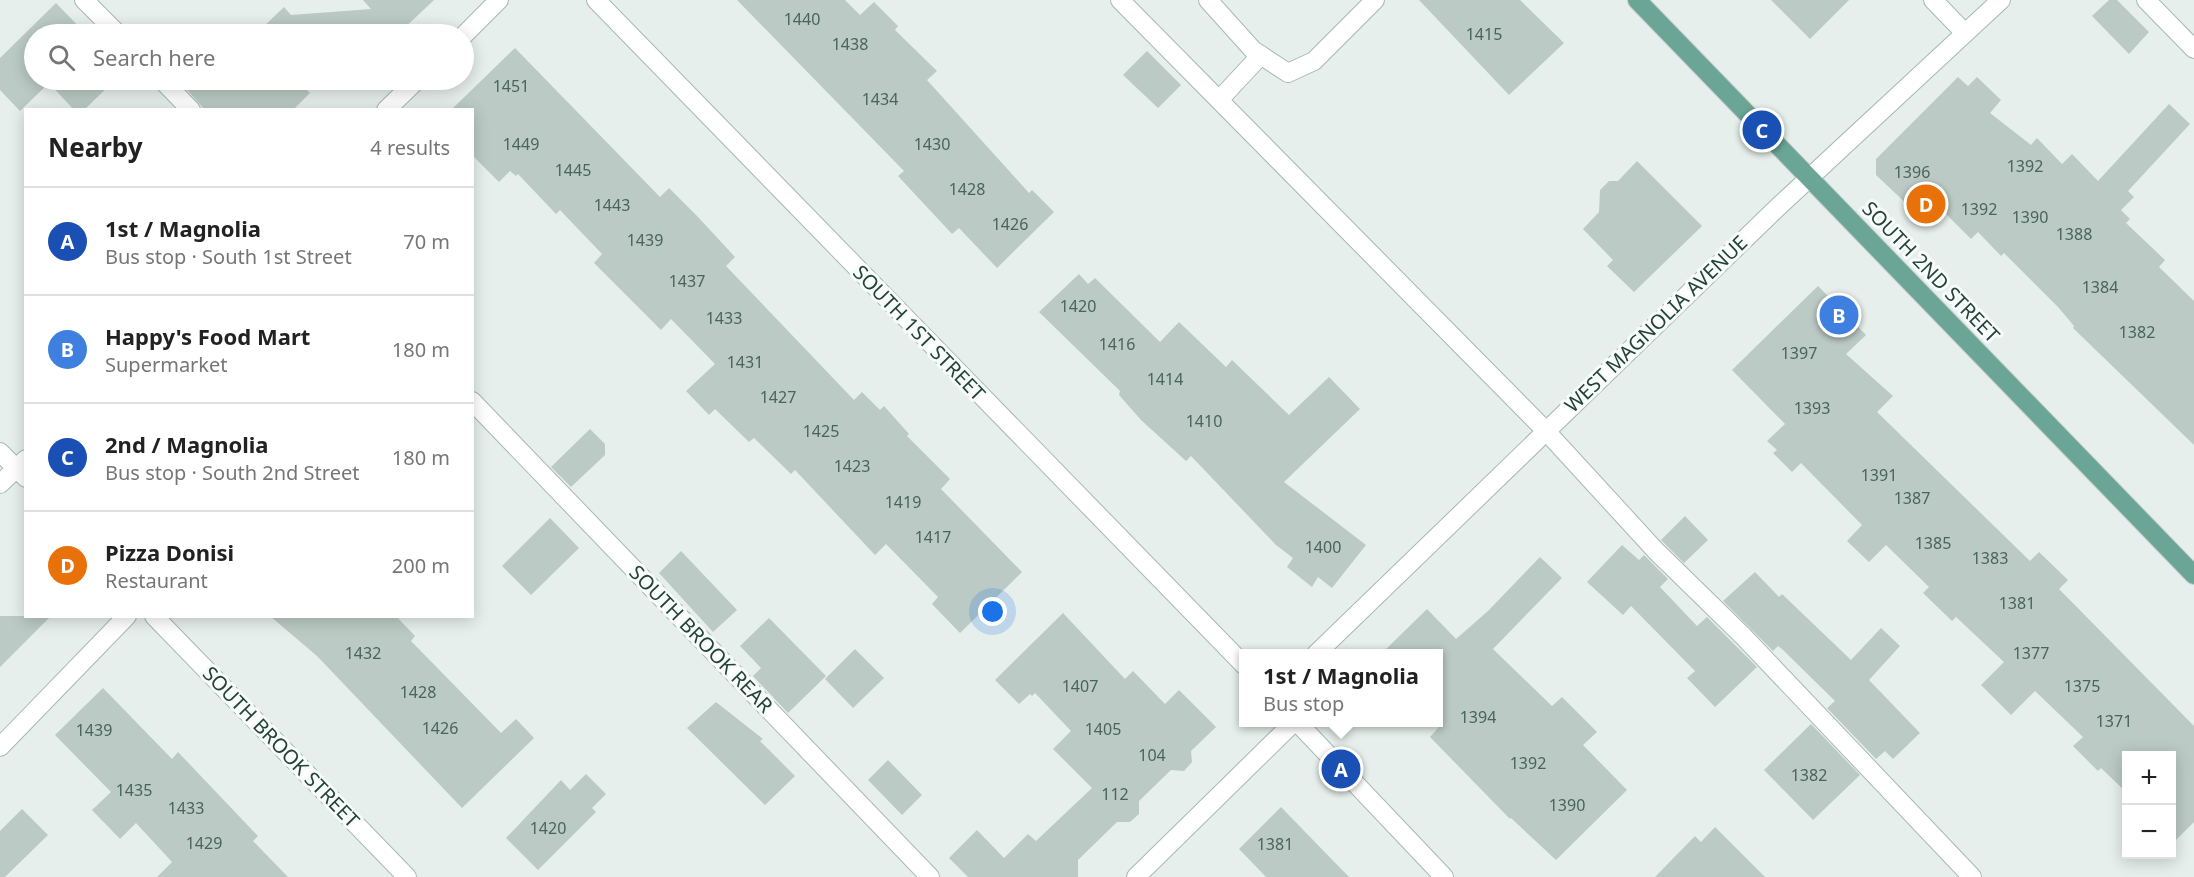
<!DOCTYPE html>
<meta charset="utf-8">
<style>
body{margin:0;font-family:"Noto Sans",sans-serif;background:#f2f2f2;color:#222}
.controls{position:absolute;right:18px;bottom:18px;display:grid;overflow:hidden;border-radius:0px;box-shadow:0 3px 15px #0003}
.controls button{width:54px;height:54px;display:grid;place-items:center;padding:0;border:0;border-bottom:2px solid #e0e0e0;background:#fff;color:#222;font:30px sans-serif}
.you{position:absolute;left:993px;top:612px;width:21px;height:21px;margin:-15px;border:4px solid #fff;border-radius:50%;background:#1a73e8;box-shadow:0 0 0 9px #1a73e833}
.badge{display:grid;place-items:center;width:39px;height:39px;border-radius:50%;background:#0b8043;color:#fff;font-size:20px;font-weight:700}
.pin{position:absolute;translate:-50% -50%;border:3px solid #fff;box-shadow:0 2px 6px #0006}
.popup{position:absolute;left:1239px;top:649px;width:204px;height:78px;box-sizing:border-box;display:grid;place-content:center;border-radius:0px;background:#fff;filter:drop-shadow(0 2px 4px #0005);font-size:20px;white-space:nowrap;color:#767676}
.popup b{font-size:22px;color:#222}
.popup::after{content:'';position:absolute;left:50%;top:100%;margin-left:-12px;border:12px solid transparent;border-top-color:#fff}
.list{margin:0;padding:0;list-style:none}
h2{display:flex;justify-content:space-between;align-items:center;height:78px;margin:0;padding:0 24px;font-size:26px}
h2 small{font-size:20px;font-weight:400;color:#767676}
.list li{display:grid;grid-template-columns:39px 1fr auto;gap:18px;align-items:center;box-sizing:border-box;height:108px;padding:0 24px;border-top:2px solid #e0e0e0}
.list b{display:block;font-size:22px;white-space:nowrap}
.list p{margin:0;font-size:20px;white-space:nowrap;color:#767676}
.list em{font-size:20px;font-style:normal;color:#767676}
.icon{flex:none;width:33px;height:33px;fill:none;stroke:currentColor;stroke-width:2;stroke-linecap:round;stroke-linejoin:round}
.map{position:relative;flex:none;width:2194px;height:877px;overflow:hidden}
.search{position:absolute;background:#fff;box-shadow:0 3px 15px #0003;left:24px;top:24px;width:450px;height:66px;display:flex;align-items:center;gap:15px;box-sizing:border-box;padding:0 21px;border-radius:33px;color:#767676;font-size:22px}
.panel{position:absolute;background:#fff;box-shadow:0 3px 15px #0003;left:24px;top:108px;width:450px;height:510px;border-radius:0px}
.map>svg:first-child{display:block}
.building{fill:#bbcac4}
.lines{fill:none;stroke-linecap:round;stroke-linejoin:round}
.service-casing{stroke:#a8b8b2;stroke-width:20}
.minor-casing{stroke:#a8b8b2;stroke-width:20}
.tertiary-casing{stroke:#a8b8b2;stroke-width:20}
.primary-casing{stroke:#c2cac8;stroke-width:20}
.service{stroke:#fff;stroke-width:18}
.minor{stroke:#fff;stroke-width:18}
.tertiary{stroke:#fff;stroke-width:18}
.primary{stroke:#6aa596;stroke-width:18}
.labels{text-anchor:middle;stroke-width:6;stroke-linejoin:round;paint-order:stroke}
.number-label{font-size:16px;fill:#4a645c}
.street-label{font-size:20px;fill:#24423a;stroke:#f7fbf9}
</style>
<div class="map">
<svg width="2194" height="877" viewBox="0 0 2194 877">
<rect width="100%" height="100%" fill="#e6efeb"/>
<!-- building -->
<path class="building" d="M363 0H434L398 34H256L284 7 291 15 371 9Z
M737 0H845L860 15 874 2 898 26 895 30 937 71 927 80 1029 193 1032 190 1054 212 997 268 959 228 952 234 898 176 904 171Z
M1419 0H1520L1564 43 1509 95Z
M1771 0H1849L1810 39Z
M2109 0H2117L2149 32 2129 54 2092 16Z
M56 3 86 34H34V80H115L84 110H74L49 83 20 111 0 90V58Z
M243 25 252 34H233Z
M515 48 660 197 669 188 698 217 735 257 726 266 854 400 862 392 880 410 884 406 909 434 907 436 950 479 941 489 1022 572 960 633 932 604 938 597 886 544 875 555 795 470 791 474 754 438 749 442 715 409 709 415 686 391 715 364 671 319 661 330 594 263 602 254 560 210 556 214 518 174 516 176 510 171 499 182 472 155V110H451Z
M1147 51 1181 85 1158 108 1123 75Z
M1958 77 1968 86 1977 77 2001 100 1990 113 2031 145 2037 138 2062 164 2072 154 2098 181 2169 104 2190 124 2128 191 2134 197 2121 210 2130 219 2126 223 2165 260 2159 267 2194 301V445L2073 328 2074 326 2058 307 2004 253 2001 256 1978 232 1971 239 1944 212 1930 226 1876 175V159Z
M187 80H319L307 90 310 93 293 110H205L182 84Z
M1637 161 1702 226 1634 292 1607 266 1613 260 1583 229 1599 212 1600 190 1609 181H1618Z
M1079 274 1088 284 1095 278 1160 342 1179 322 1226 367 1232 360 1289 415 1329 377 1360 409 1284 482 1366 545 1332 588 1318 577 1312 587 1287 567 1293 558 1276 545 1191 456 1186 461 1141 420 1119 395 1120 391 1039 312Z
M1818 286 1866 335 1846 354 1893 396 1877 412 2030 561 2039 552 2068 580 2059 589 2194 726V822L2175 841 2172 837V756H2127V793L2101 768 2098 771 2073 746 2083 737 2035 691 2011 715 1981 685 2004 662 1956 617 1952 621 1923 593 1929 587 1886 545 1869 562 1847 541 1862 525 1801 463 1792 472 1773 453 1777 450 1767 441 1785 424 1732 370Z
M590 429 605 444V455L571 487 551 467Z
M1685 516 1708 540 1684 563 1661 540Z
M550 518 579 548 531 595 502 566Z
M1622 545 1639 560 1644 555 1668 579 1660 587 1697 626 1707 617 1757 667 1715 707 1687 678 1695 671 1631 606 1623 615 1587 582Z
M681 551 737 610 713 632 659 573Z
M1540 557 1562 578 1493 649 1552 706 1562 697 1597 732 1583 745 1627 790 1556 860 1511 818 1510 819 1430 737 1438 728V654H1381L1427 609 1456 639 1488 611Z
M1755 572 1779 597 1782 594 1851 660 1881 628 1900 646 1869 680 1920 733 1893 759 1885 751 1876 759 1827 708 1835 701 1782 649 1778 646 1773 651 1723 601Z
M1063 613 1125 679 1133 671 1165 704 1179 690 1216 727 1191 751 1192 762 1184 771 1171 770 1139 801V814L1130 822H1117L1078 860V877H968L949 858 977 830 1004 858 1028 834 1036 841 1092 788 1053 749 1071 731 1035 693 1032 696 1030 694 1019 704 995 680Z
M0 616H51L0 667Z
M270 616H396L415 636 411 641 501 733 516 719 534 738 462 808 317 656Z
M769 618 826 676 788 713 753 676 761 668 740 646Z
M855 649 884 678 853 708 825 679Z
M103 688 172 759 178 752 258 836 253 841 288 877H157L172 862 136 823 120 839 92 810 111 792 55 735Z
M716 702 763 739 760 741 795 776 765 805 687 728Z
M1811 724 1860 775 1813 820 1764 770Z
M888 760 922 795 902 815 868 780Z
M586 774 606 794 592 808 596 812 538 870 506 838 561 780 570 790Z
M1281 807 1312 839 1349 877H1266L1239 849Z
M22 809 48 835 5 877H0V831Z
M1715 827 1765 877H1655L1695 836 1701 842Z"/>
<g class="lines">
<!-- service casing -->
<g class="service-casing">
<path id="service" d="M1120 0 1545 430 1656 551 1743 636 1972 877
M1208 0 1253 50 1288 73 1314 61 1375 0
M1933 0 1965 33
M2146 0 2194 49
M1219 100 1261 55
M0 747 127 616"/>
</g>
<!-- minor casing -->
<g class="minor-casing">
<path id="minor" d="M84 0 118 34
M464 35 499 0
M162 80 191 110
M386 110 417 80
M472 401 930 877
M0 484 26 459
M1136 877 1294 722"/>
</g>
<!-- tertiary casing -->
<g class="tertiary-casing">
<path id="tertiary" d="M596 0 1244 665
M0 452 26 478
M154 616 407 877
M1316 654 1778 207 2001 0
M1297 722 1444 877"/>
</g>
<!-- primary casing -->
<g class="primary-casing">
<path id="primary" d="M1637 0 2194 575"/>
</g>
<!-- service -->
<use href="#service" class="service"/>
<!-- minor -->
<use href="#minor" class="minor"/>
<!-- tertiary -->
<use href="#tertiary" class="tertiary"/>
<!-- primary -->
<use href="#primary" class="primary"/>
</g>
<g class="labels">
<!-- number labels -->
<g class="number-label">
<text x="802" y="25">1440</text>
<text x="1484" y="40">1415</text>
<text x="850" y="50">1438</text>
<text x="511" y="92">1451</text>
<text x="880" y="105">1434</text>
<text x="521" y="150">1449</text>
<text x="932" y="150">1430</text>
<text x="2025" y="172">1392</text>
<text x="573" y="176">1445</text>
<text x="1912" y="178">1396</text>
<text x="967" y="195">1428</text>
<text x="612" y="211">1443</text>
<text x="1979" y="215">1392</text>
<text x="2030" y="223">1390</text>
<text x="1010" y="230">1426</text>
<text x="2074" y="240">1388</text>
<text x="645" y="246">1439</text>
<text x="687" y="287">1437</text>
<text x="2100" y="293">1384</text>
<text x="1078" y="312">1420</text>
<text x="724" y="324">1433</text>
<text x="2137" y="338">1382</text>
<text x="1117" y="350">1416</text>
<text x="1799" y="359">1397</text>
<text x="745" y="368">1431</text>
<text x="1165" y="385">1414</text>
<text x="778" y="403">1427</text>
<text x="1812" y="414">1393</text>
<text x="1204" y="427">1410</text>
<text x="821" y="437">1425</text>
<text x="852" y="472">1423</text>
<text x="1879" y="481">1391</text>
<text x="1912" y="504">1387</text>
<text x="903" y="508">1419</text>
<text x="933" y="543">1417</text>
<text x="1933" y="549">1385</text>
<text x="1323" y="553">1400</text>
<text x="1990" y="564">1383</text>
<text x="2017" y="609">1381</text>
<text x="363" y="659">1432</text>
<text x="2031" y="659">1377</text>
<text x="1080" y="692">1407</text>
<text x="2082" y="692">1375</text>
<text x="418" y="698">1428</text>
<text x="1478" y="723">1394</text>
<text x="2114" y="727">1371</text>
<text x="440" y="734">1426</text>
<text x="1103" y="735">1405</text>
<text x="94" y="736">1439</text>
<text x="1152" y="761">104</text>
<text x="1528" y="769">1392</text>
<text x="1809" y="781">1382</text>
<text x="134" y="796">1435</text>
<text x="1115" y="800">112</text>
<text x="1567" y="811">1390</text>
<text x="186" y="814">1433</text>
<text x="548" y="834">1420</text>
<text x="204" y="849">1429</text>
<text x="1275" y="850">1381</text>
</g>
<!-- street labels -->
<g class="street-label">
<text transform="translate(1931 272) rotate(46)" y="7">SOUTH 2ND STREET</text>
<text transform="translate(1656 324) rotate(-44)" y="7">WEST MAGNOLIA AVENUE</text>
<text transform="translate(919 333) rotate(46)" y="7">SOUTH 1ST STREET</text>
<text transform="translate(701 639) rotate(46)" y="7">SOUTH BROOK REAR</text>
<text transform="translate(281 747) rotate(46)" y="7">SOUTH BROOK STREET</text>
</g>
</g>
</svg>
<div class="controls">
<button>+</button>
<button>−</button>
</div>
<div class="you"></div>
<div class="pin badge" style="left:1341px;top:769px;background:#1a4fb4">A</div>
<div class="popup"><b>1st / Magnolia</b>Bus stop</div>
<div class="pin badge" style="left:1839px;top:315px;background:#3f7fe0">B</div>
<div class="pin badge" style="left:1762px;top:130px;background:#1a4fb4">C</div>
<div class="pin badge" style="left:1926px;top:204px;background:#e8710a">D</div>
<div class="search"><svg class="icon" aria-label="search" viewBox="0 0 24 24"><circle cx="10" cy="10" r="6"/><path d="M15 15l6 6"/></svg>Search here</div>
<section class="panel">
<h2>Nearby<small>4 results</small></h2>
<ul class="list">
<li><span class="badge" style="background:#1a4fb4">A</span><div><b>1st / Magnolia</b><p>Bus stop · South 1st Street</p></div><em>70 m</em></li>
<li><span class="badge" style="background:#3f7fe0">B</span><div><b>Happy's Food Mart</b><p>Supermarket</p></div><em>180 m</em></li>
<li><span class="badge" style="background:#1a4fb4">C</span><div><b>2nd / Magnolia</b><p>Bus stop · South 2nd Street</p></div><em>180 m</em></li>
<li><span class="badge" style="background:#e8710a">D</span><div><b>Pizza Donisi</b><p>Restaurant</p></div><em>200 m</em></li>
</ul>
</section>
</div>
